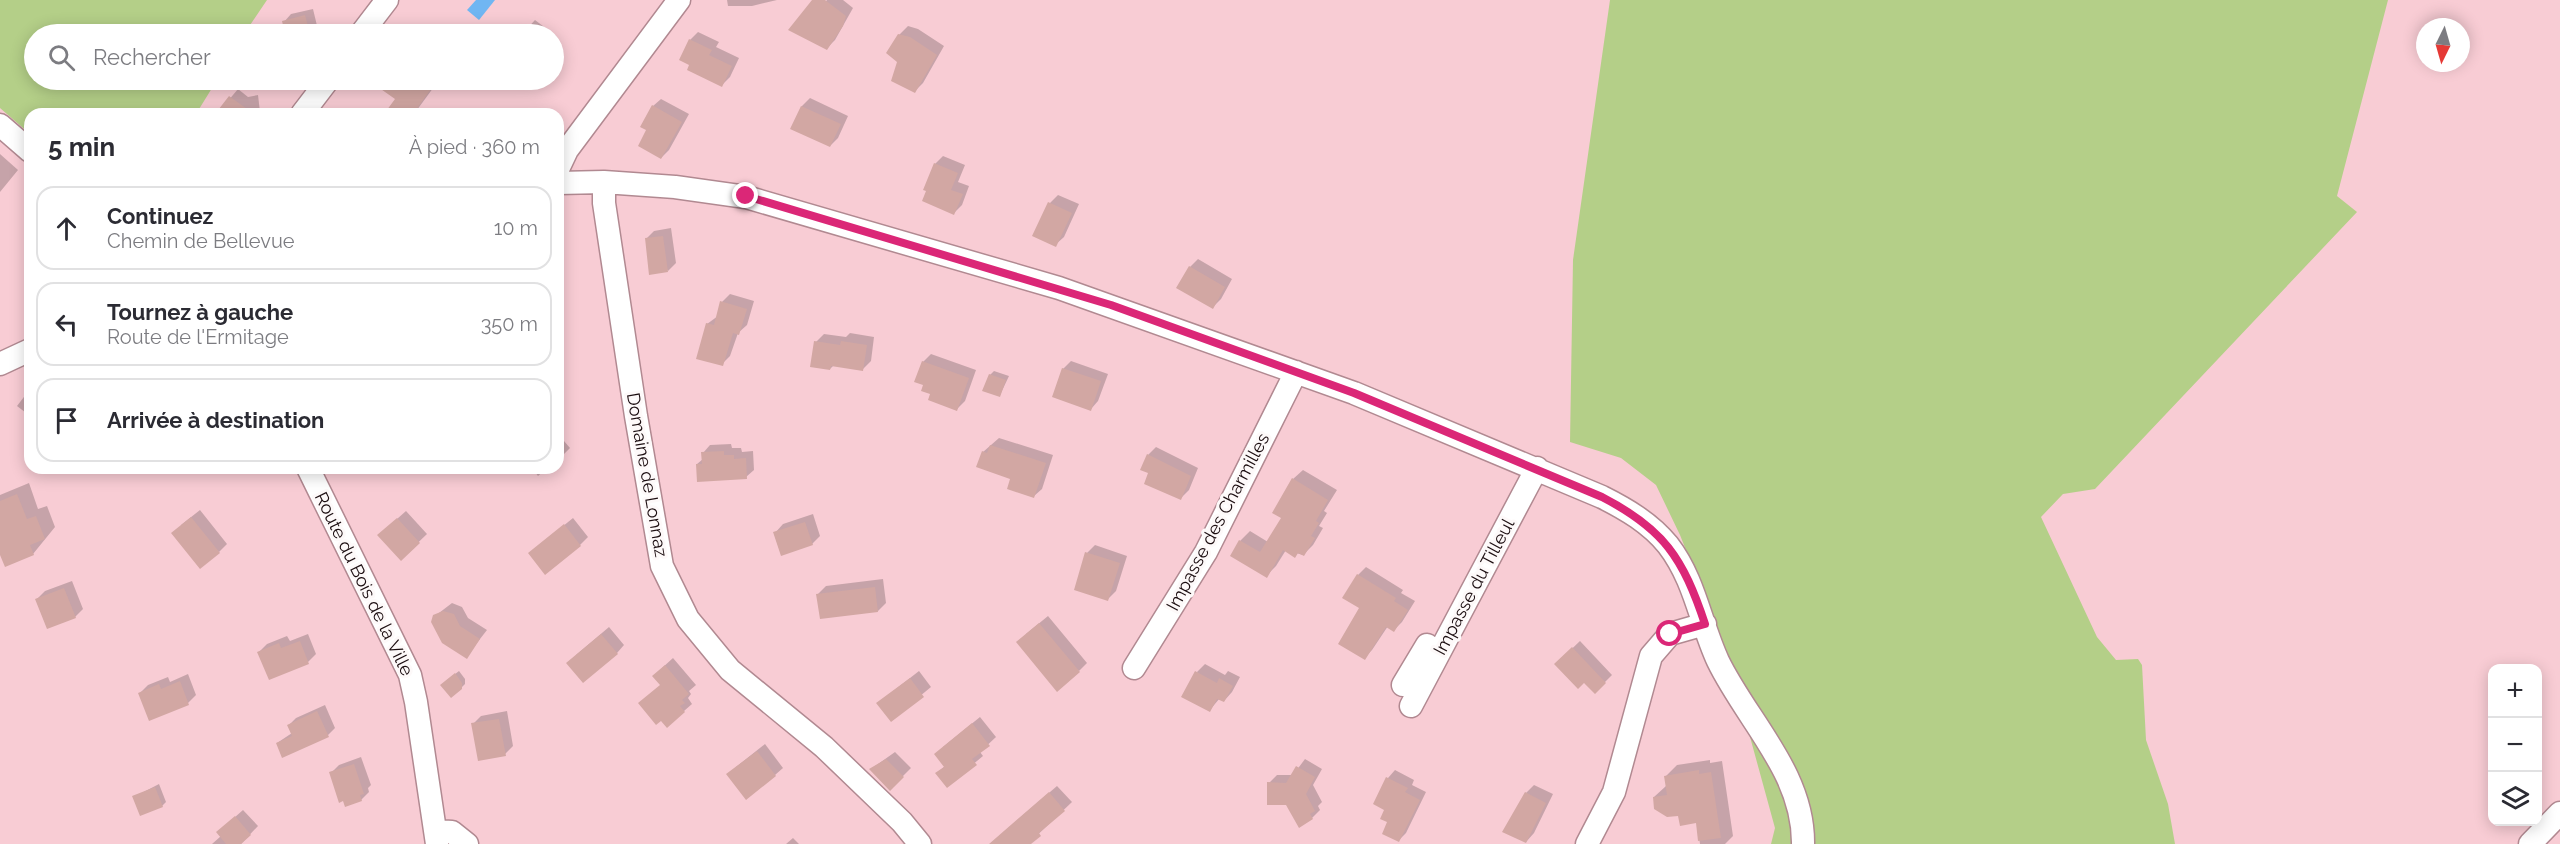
<!DOCTYPE html>
<html lang="fr">
<meta charset="utf-8">
<style>
body{margin:0;font-family:Raleway,sans-serif;background:#f2f2f3;color:#2b2b33}
.controls{position:absolute;right:18px;bottom:18px;display:grid;overflow:hidden;border-radius:12px;box-shadow:0 3px 15px #0003}
.controls button{width:54px;height:54px;display:grid;place-items:center;padding:0;border:0;border-bottom:2px solid #e1e1e2;background:#fff;color:#2b2b33;font:30px sans-serif}
.compass{position:absolute;left:2416px;top:18px;width:54px;height:54px;border-radius:50%;background:#fff;box-shadow:0 3px 15px #0003;rotate:185deg}
.stop{position:absolute;width:18px;height:18px;margin:-14px;border:4px solid #db2777;border-radius:50%;background:#fff}
.stop.end{background:#db2777;border-color:#fff;box-shadow:0 2px 6px #0008}
.list{margin:0;padding:0;list-style:none}
h2{display:flex;justify-content:space-between;align-items:center;height:78px;margin:0;padding:0 24px;font-size:26px}
h2 small{font-size:20px;font-weight:400;color:#7c7c81}
.list li{display:grid;grid-template-columns:39px 1fr auto;gap:18px;align-items:center;box-sizing:border-box;height:84px;margin:0 12px 12px;padding:0 12px;border:2px solid #e1e1e2;border-radius:18px}
.list b{display:block;font-size:22px;white-space:nowrap}
.list p{margin:0;font-size:20px;white-space:nowrap;color:#7c7c81}
.list em{font-size:20px;font-style:normal;color:#7c7c81}
.icon{flex:none;width:33px;height:33px;fill:none;stroke:currentColor;stroke-width:2;stroke-linecap:round;stroke-linejoin:round}
.map{position:relative;flex:none;width:2560px;height:844px;overflow:hidden}
.search{position:absolute;background:#fff;box-shadow:0 3px 15px #0003;left:24px;top:24px;width:540px;height:66px;display:flex;align-items:center;gap:15px;box-sizing:border-box;padding:0 21px;border-radius:33px;color:#7c7c81;font-size:22px}
.panel{position:absolute;background:#fff;box-shadow:0 3px 15px #0003;left:24px;top:108px;width:540px;height:366px;border-radius:18px}
.map>svg:first-child{display:block}
.green{fill:#b4cf88}
.water{fill:#70b6f2}
.shadow{fill:#0003}
.building{fill:#d2a7a3}
.lines{fill:none;stroke-linecap:round;stroke-linejoin:round}
.minor-casing{stroke:#b18991;stroke-width:25}
.minor{stroke:#fff;stroke-width:22}
.route{stroke:#db2777;stroke-width:8}
.labels{text-anchor:middle;stroke-width:6;stroke-linejoin:round;paint-order:stroke}
.street-label{font-size:18px;fill:#1a0c0f;stroke:#fdf9f9}
</style>
<div class="map">
<svg width="2560" height="844" viewBox="0 0 2560 844">
<rect width="100%" height="100%" fill="#f8ccd4"/>
<!-- green -->
<path class="green" d="M0 0H267L244 34H34V80H217L196 114H30V134L0 108Z
M1610 0H2388L2337 196 2357 212 2095 489 2063 494 2041 517 2097 637 2116 660 2138 659 2142 665 2146 740 2168 804 2175 844H1771L1775 828 1727 653 1680 535 1656 485 1621 458 1570 442 1573 260Z"/>
<!-- water -->
<path class="water" d="M476 0H495L479 20 467 10Z"/>
<!-- shadow -->
<path class="shadow" d="M727 0H777L752 6H728Z
M827 0H843L853 8 835 40 827 48 801 35Z
M313 9 319 34H287L284 22 291 14Z
M535 20 556 36 554 39V34H522Z
M908 26 918 29 944 46 923 83 915 91 899 35Z
M698 32 719 42 716 47 739 58 730 77 722 85 691 64 690 40Z
M375 80H439L414 114H388L397 98 373 81Z
M238 89 248 97 258 95 260 112 217 114Z
M810 98 848 116 838 138 830 146 792 129 802 106Z
M661 99 689 114 669 150 661 158 649 130 653 106Z
M456 110 479 111V114H452Z
M0 154 18 170 0 192Z
M943 156 965 165 958 182 969 186 962 205 954 213 935 164Z
M1058 195 1079 204 1064 237 1055 245 1034 235 1050 203Z
M671 228 676 263 668 271 646 239 654 231Z
M1198 259 1232 279 1221 299 1213 307 1190 267Z
M730 294 754 301 747 325 738 333 730 356 722 364 707 324 718 316 722 302Z
M850 333 874 337 871 361 863 369 834 365 830 369 816 342 824 334 846 337Z
M931 354 976 370 965 401 957 409 925 384 923 362Z
M1071 361 1108 374 1098 401 1091 409 1063 369Z
M994 371 1009 376 1000 395 990 375Z
M30 389V416L17 406Z
M558 434 570 448 558 460Z
M999 438 1053 455 1042 489 1034 496 983 452Z
M731 444 732 448H741L742 452 753 451 754 470 746 477 697 464 703 459V453L710 445Z
M1156 447 1198 468 1189 490 1181 498 1148 455Z
M532 468H547L538 476Z
M1303 470 1337 490 1324 511 1327 513 1319 526 1323 528 1313 545 1303 555 1286 550 1276 566 1266 576 1240 541 1250 531 1268 542 1283 518 1293 479Z
M29 483 38 509 47 506 55 527 33 554 0 551V495Z
M200 510 227 544 219 552 181 525Z
M406 511 427 534 401 559 388 527Z
M813 514 820 536 812 544 775 533 783 524Z
M573 518 588 537 580 545 530 553Z
M1095 545 1127 556 1116 591 1108 599 1087 553Z
M1366 567 1403 590 1401 593 1415 601 1402 622 1394 630 1388 626 1372 650 1364 658 1358 575Z
M883 579 886 603 878 611 818 594 826 586Z
M72 581 83 609 75 617 37 599 45 591Z
M452 603 462 607 468 618 487 630 466 657 435 616Z
M1048 616 1087 663 1079 671 1026 634Z
M609 627 624 645 617 653 576 655Z
M308 634 316 654 308 662 259 652 267 644 287 636 290 641Z
M1580 641 1612 675 1595 692 1584 681 1556 664Z
M673 658 696 685 689 691 691 694 688 698 692 704 684 711 661 718 662 668Z
M1205 664 1225 675 1228 671 1240 677 1232 692 1224 701 1220 698 1209 711 1197 672Z
M459 671 465 679V684L461 688 446 681Z
M919 671 931 687 891 720 878 703Z
M188 674 196 695 188 703 140 693 148 685 168 677 170 682Z
M325 705 335 728 328 735 277 743 292 733 289 725 296 718Z
M507 711 513 746 505 754 473 724 481 716Z
M980 717 996 737 980 752 983 756 947 786 937 773 945 766 943 747Z
M765 744 783 768 775 775 736 767Z
M895 752 911 768 890 789 871 769Z
M361 757 371 785 368 788 369 792 361 800 331 773 339 765Z
M1305 759 1322 769 1313 785 1322 802 1318 806 1320 810 1312 818 1287 803 1269 783 1277 775H1293Z
M1710 760V763L1722 761 1733 836 1725 844H1700L1697 822 1680 814 1654 797 1666 786V776L1677 765Z
M1395 770 1414 780 1412 785 1426 792 1406 833 1399 840 1389 821 1388 778Z
M159 784 166 802 162 806 134 797Z
M1534 785 1553 794 1534 833 1526 842V793Z
M1057 786 1072 802 1028 844H1005L1006 830Z
M243 810 258 826 241 844H212L221 836 226 825Z
M793 838 799 844H786Z"/>
<!-- building -->
<path class="building" d="M812 0H825L846 16 843 26 827 50 788 30Z
M305 15 310 34H285L282 21Z
M898 34 910 37 937 55 915 93 891 81 897 62 886 53Z
M689 39 712 50 709 55 732 66 722 87 687 70 689 65 679 60Z
M368 80H418L431 89 413 114H384L395 99Z
M229 96 254 114H215Z
M652 105 682 122 661 159 638 146 646 130 640 127Z
M801 106 841 124 830 147 790 129Z
M934 163 958 173 951 190 963 194 954 215 922 201 926 191 923 190Z
M1048 202 1072 213 1056 247 1032 236Z
M663 236 668 272 649 275 645 238Z
M1189 266 1225 287 1213 309 1176 288Z
M720 301 747 309 739 335 733 333 723 366 696 359 706 323 714 325Z
M814 341 840 345 841 341 867 345 863 371 831 366 830 370 810 367Z
M922 361 969 378 957 411 928 400 930 394 921 391 923 385 914 382Z
M1062 368 1101 381 1091 411 1052 397Z
M989 374 1006 380 1000 397 982 391Z
M990 445 1046 463 1034 498 1007 489 1010 479 976 467 982 451 987 453Z
M724 451V455H734V459L746 458 747 479 697 482 696 464H702L701 452Z
M1147 454 1191 476 1181 500 1144 484 1148 473 1140 470Z
M1292 478 1328 500 1316 521 1319 523 1311 536 1315 538 1304 556 1298 553 1295 558 1283 550 1267 578 1230 556 1239 540 1260 552 1281 518 1272 513Z
M17 494 27 519 36 516 45 539 30 545 34 555 5 567 0 555V501Z
M191 517 220 553 200 569 171 533Z
M397 518 420 543 401 561 377 535Z
M805 522 813 545 781 556 773 532Z
M564 524 581 546 545 575 528 553Z
M1085 552 1120 563 1108 601 1074 590Z
M1357 574 1396 598 1394 601 1408 610 1394 632 1386 627 1365 660 1338 644 1359 608 1342 598Z
M875 587 878 612 820 619 816 594Z
M64 588 76 618 47 629 35 599Z
M443 611 454 614 460 626 480 639 467 659 442 643 431 622 433 615Z
M1039 623 1080 672 1057 692 1016 642Z
M601 634 618 654 583 683 566 663Z
M300 641 309 664 269 680 257 652 279 643 281 648Z
M1572 647 1606 683 1595 694 1584 683 1578 689 1554 664Z
M665 665 689 694 682 700 685 703 680 706 685 712 667 728 661 721 656 725 638 703 660 685 652 676Z
M1195 671 1217 683 1219 678 1233 686 1224 702 1217 699 1210 712 1181 697Z
M455 673 462 683V689L451 698 440 685Z
M910 678 924 697 891 722 876 703Z
M180 681 189 705 149 721 138 693 159 684 161 689Z
M317 711 329 737 282 758 276 743 292 736 287 725Z
M499 719 506 756 478 761 471 723Z
M972 723 990 746 972 759 977 765 947 788 935 773 944 767 934 754Z
M757 751 776 776 746 800 726 774Z
M886 759 904 777 890 791 869 769Z
M354 764 364 794 360 795 362 801 345 807 343 801 339 803 329 772Z
M1296 766 1315 777 1306 794 1315 811 1310 814 1313 819 1299 828 1286 805H1267V782L1286 783Z
M1699 770V774L1711 772 1721 838 1698 841 1696 823 1680 826 1678 816 1667 817 1654 809 1653 797 1667 795 1664 776Z
M1386 777 1408 788 1405 792 1420 800 1399 842 1382 834 1387 822 1380 819 1384 810 1373 804Z
M155 787 163 807 140 816 132 796Z
M1049 792 1065 811 1039 833 1041 836 1031 844H989Z
M1525 792 1546 803 1526 843 1502 832Z
M235 816 251 835 241 844H226L216 832Z"/>
<g class="lines">
<!-- minor casing -->
<g class="minor-casing">
<path id="minor" d="M361 34 387 0
M302 114 328 80
M0 125 30 151
M558 169 567 150 679 0
M604 182V203L636 416 662 566 688 619 730 670 824 747 902 822 920 844
M558 183 604 182 675 187 746 197 1059 288 1354 393 1602 497C1626 509 1650 523 1668 545 1695 580 1700 622 1718 661 1747 721 1804 773 1803 844
M0 364 30 350
M308 468 410 675 416 702 437 844
M1134 668 1206 552 1296 372
M1403 685 1427 645
M1411 706 1537 468
M435 831 452 832 467 844
M1587 844 1614 792 1651 656 1670 634 1705 624
M2530 844 2560 813"/>
</g>
<!-- minor -->
<use href="#minor" class="minor"/>
</g>
<g class="lines">
<!-- route -->
<path class="route" d="M746 196 1111 305 1354 393 1602 497C1664 529 1683 558 1705 624L1670 634"/>
</g>
<g class="labels">
<!-- street labels -->
<g class="street-label">
<text transform="translate(647 475) rotate(80)" y="6">Domaine de Lonnaz</text>
<text transform="translate(1218 522) rotate(-62)" y="6">Impasse des Charmilles</text>
<text transform="translate(364 584) rotate(64)" y="6">Route du Bois de la Ville</text>
<text transform="translate(1474 587) rotate(-62)" y="6">Impasse du Tilleul</text>
</g>
</g>
</svg>
<div class="controls">
<button>+</button>
<button>−</button>
<button><svg class="icon" aria-label="layers" viewBox="0 0 24 24"><path d="M12 4l9 5-9 5-9-5zM3 14l9 5 9-5"/></svg></button>
</div>
<svg class="compass" viewBox="-18 -18 36 36"><path d="M0-13l5 13h-10z" fill="#e53935"/><path d="M0 13l5-13h-10z" fill="#7c7c81"/></svg>
<div class="stop" style="left:1670px;top:634px"></div>
<div class="stop end" style="left:746px;top:196px"></div>
<div class="search"><svg class="icon" aria-label="search" viewBox="0 0 24 24"><circle cx="10" cy="10" r="6"/><path d="M15 15l6 6"/></svg>Rechercher</div>
<section class="panel">
<h2>5 min<small>À pied · 360 m</small></h2>
<ul class="list">
<li><svg class="icon" aria-label="ahead" viewBox="0 0 24 24"><path d="M12 20V5M6 11l6-6 6 6"/></svg><div><b>Continuez</b><p>Chemin de Bellevue</p></div><em>10 m</em></li>
<li><svg class="icon" aria-label="left" viewBox="0 0 24 24"><path d="M17 20v-9H6M10 6l-5 5 5 5"/></svg><div><b>Tournez à gauche</b><p>Route de l'Ermitage</p></div><em>350 m</em></li>
<li><svg class="icon" aria-label="arrive" viewBox="0 0 24 24"><path d="M6 21V4h12l-3 4 3 4H6"/></svg><div><b>Arrivée à destination</b></div></li>
</ul>
</section>
</div>
